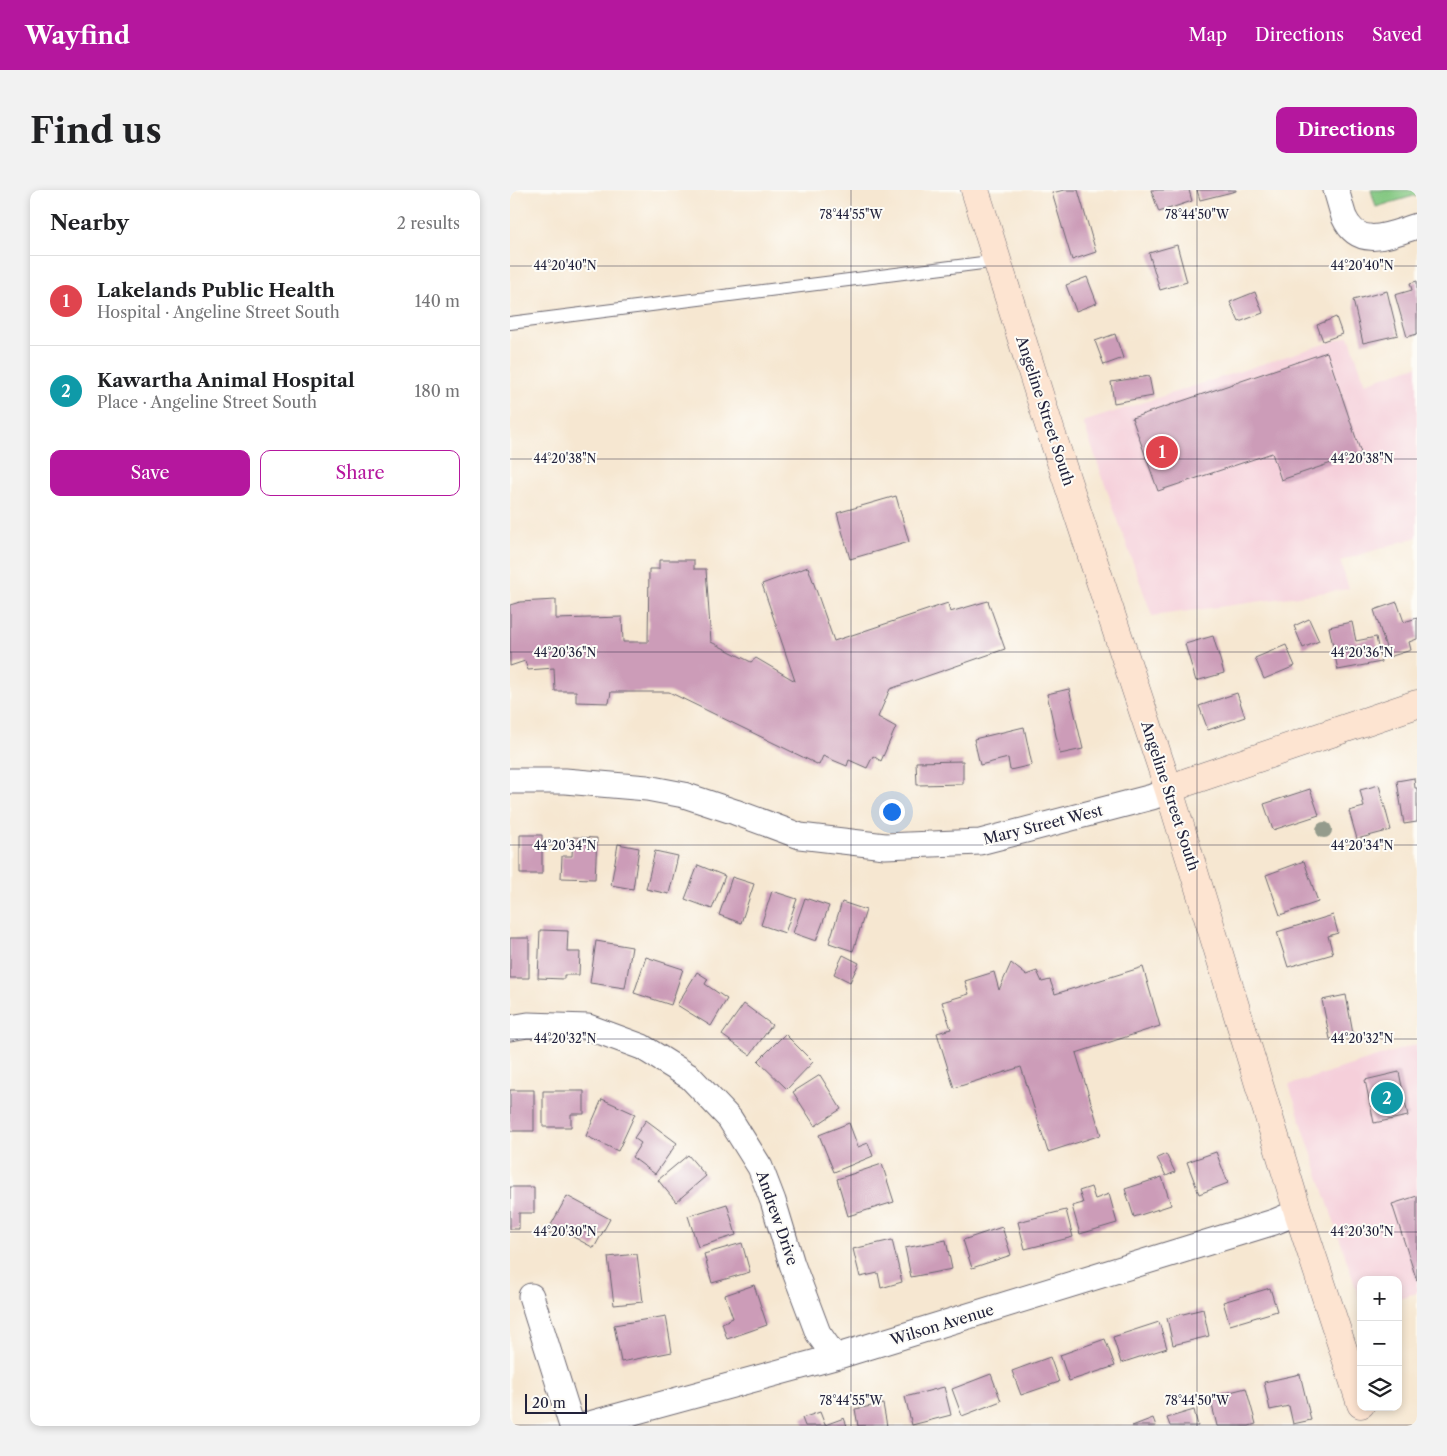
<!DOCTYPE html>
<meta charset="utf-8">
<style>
body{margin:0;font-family:"Libre Caslon Text",serif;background:#f2f2f2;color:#202124}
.controls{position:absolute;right:15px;bottom:15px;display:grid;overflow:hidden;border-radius:10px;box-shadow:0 2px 8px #0003}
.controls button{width:45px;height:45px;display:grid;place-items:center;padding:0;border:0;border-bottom:1px solid #e0e0e0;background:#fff;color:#202124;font:25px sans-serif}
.scale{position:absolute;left:15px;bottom:12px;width:62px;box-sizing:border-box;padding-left:5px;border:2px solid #22223b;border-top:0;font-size:14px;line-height:18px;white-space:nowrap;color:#22223b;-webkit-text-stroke:4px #fdfcf7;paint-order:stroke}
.you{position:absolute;left:381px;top:621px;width:18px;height:18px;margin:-12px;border:4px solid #fff;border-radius:50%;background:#1a73e8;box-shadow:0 0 0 8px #1a73e833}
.badge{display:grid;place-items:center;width:32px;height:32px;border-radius:50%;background:#b5179e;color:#fff;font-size:16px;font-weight:700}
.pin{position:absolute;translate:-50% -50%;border:2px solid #fff;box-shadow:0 1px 5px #0006}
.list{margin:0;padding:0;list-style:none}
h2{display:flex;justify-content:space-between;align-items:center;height:65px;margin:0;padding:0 20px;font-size:21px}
h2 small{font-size:16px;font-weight:400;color:#757577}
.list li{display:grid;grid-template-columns:32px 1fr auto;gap:15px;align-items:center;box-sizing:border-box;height:90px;padding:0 20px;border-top:1px solid #e0e0e0}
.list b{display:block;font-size:19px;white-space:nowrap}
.list p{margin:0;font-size:16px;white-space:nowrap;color:#757577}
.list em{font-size:16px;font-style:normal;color:#757577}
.actions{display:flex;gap:10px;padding:15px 20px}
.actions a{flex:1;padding:11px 0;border:1px solid #b5179e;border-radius:10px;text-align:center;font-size:18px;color:#b5179e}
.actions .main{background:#b5179e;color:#fff}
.icon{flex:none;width:28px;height:28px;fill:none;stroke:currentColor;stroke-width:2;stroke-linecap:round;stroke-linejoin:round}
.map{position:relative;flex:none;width:907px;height:1236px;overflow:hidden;border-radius:10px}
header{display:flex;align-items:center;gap:30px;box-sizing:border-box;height:70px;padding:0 25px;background:#b5179e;color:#fff}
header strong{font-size:24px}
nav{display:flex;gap:28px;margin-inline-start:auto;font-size:18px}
.intro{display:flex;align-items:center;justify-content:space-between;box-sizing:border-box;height:120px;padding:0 30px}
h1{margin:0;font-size:35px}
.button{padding:12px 22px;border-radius:10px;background:#b5179e;color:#fff;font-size:18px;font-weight:700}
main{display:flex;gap:30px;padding:0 30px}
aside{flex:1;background:#fff;border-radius:10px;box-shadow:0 2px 8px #0003}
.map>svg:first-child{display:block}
.built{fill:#f5cfda}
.green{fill:#83c781;stroke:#52745e}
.building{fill:#cc9cb8}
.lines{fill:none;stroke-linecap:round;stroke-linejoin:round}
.lane-casing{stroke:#6c6770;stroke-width:14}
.street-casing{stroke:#6c6770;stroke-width:27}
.secondary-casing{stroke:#6c6770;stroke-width:29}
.lane{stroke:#fff;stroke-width:12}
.street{stroke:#fff;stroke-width:25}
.secondary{stroke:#fde4d1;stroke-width:28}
.tree{fill:#949b8c}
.ticks{fill:none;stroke:#22223b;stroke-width:1;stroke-opacity:0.45}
.labels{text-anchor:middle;stroke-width:4;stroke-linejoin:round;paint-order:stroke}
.street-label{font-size:15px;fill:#22223b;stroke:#fdfcf7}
.ticks-label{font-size:12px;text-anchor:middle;fill:#22223b;stroke:#fdfcf7;stroke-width:4;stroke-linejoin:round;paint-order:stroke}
</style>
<header>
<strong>Wayfind</strong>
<nav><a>Map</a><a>Directions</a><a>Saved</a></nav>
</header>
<div class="intro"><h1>Find us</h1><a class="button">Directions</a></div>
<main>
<aside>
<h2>Nearby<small>2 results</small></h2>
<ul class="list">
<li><span class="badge" style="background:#e0444e">1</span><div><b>Lakelands Public Health</b><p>Hospital · Angeline Street South</p></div><em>140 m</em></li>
<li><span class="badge" style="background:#0f9aa8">2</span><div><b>Kawartha Animal Hospital</b><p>Place · Angeline Street South</p></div><em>180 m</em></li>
</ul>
<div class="actions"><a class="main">Save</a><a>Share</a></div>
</aside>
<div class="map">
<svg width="907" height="1236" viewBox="0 0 907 1236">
<rect width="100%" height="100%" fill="#fdfcf7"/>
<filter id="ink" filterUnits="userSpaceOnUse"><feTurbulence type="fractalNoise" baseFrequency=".02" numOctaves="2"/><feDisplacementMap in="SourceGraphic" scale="10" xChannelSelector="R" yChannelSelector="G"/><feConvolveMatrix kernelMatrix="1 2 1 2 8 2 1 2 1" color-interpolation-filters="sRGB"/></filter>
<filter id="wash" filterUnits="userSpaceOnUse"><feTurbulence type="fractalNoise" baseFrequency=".0096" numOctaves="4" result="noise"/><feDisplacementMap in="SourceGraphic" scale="20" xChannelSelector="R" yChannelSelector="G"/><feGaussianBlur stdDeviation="1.12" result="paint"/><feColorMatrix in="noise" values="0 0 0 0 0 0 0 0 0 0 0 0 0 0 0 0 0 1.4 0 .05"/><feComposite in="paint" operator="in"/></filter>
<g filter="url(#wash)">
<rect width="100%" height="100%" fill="#f6e7d1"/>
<!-- built -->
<path class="built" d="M839 146 855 193 907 176V347L830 371 839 399 642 426 573 232Z
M907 854V1103L888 1108V1090H851V1114L779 895Z"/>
<!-- green -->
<path class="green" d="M861 0H907V5L866 17Z"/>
<g id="blocks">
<!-- building -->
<path class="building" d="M554 0H568L586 62 562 70 542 3Z
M641 0H679L682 11 649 22Z
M687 0H726V1L690 10Z
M667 55 677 92 650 100 639 63Z
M577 87 587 113 566 121 556 95Z
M907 91V144L897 147 885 105 902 100 900 93Z
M877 101 888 145 853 153 843 110Z
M745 102 753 123 729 132 720 112Z
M826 127 832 144 813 151 807 135Z
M605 144 613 168 594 175 585 151Z
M817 162 851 263 771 290 762 263 648 301 622 228Z
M639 186 643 206 604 213 601 192Z
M386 306 399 352 340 369 327 323Z
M149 370H184V379H196L201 452 241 472 246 468 285 491 252 394 298 377 324 451 438 413 440 422 478 411 495 459 380 499 368 527 386 537 371 571 363 566 357 578 339 570 337 576 313 566 309 575 159 502H101L99 513 66 512V501H45L44 478 18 480 15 471 0 476V415L10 412 46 410V429L112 427 113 452H138L139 379H149Z
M887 412 894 432 907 428V449L899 452 901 460 879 467 864 420Z
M799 429 809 451 793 458 784 436Z
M842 432 846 451 866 447 871 472 828 480 819 437Z
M703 446 714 483 686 491 675 454Z
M776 455 785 476 754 489 745 468Z
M559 499 573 559 550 564 537 504Z
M727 503 735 527 698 540 689 516Z
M514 537 522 575 500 580 498 568 470 575 464 549Z
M453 571V594L407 595 406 572Z
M904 588 905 598H907V632L894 634 887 591Z
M869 595 881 640 847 649 839 621 854 617 850 600Z
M800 599 809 625 763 640 754 614Z
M10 645H32V684H10Z
M63 647 87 648 85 689 51 688 52 666H62Z
M108 654 129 658 123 699 101 695Z
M145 661 168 666 159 704 136 699Z
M794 671 808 712 770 725 756 685Z
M188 675 215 686 202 719 175 709Z
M222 687 244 694 231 733 209 725Z
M262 701 287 709 275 743 251 735Z
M295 708 319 716 306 751 283 743Z
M332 712 356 720 343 761 319 753Z
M823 725 828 743 818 746 823 764 778 777 767 742Z
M30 740 58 741 57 762H70L69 785H54V789L28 788Z
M0 748H19V788H0Z
M86 751 122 757 115 798 80 793Z
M333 765 349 773 340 792 324 784Z
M136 767 173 779 161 815 124 803Z
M501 773 516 785 527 781 532 792 540 790 545 804 633 777 650 836 566 863 591 945 538 962 511 877 444 898 427 843 441 839 432 812 459 804 455 791 484 782 489 800Z
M187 782 198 789 195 794 217 809 201 836 167 815Z
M836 805 843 844 820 849 812 810Z
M234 814 262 835 240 865 212 845Z
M275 844 303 872 277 899 248 871Z
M889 882 898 926 864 933 855 890Z
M310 885 331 919 305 936 283 902Z
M0 900H24V941H0Z
M33 901H74V924H61V937H33Z
M92 909 125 924 108 961 76 946Z
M136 930 167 953 145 984 122 967 131 953 124 948Z
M339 933 348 957 358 953 363 966 324 982 309 945Z
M706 962 718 993 689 1004 677 972Z
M656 964 665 982 656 986 647 968Z
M178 965 196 986 166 1012 148 990Z
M372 974 384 1012 338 1026 327 989Z
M652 987 661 1015 624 1027 615 999Z
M0 997H24V1023H9V1039H0Z
M581 997 585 1009 599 1004 607 1033 570 1044 562 1016 573 1013 569 1001Z
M57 1006 100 1029 84 1058 41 1035Z
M907 1006V1091L882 1014Z
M217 1014 226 1045 188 1057 178 1026Z
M556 1020 563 1047 515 1059 508 1032Z
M492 1037 501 1065 462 1078 453 1050Z
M382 1050 392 1092 371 1098 368 1083 350 1087 343 1059Z
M436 1050 442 1079 401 1087 395 1058Z
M232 1053 240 1082 202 1093 194 1064Z
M127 1064 133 1112 104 1115 98 1067Z
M244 1095 257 1135 217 1149 212 1133 223 1128 215 1105Z
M760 1098 767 1121 720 1135 713 1112Z
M693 1119 699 1146 663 1155 657 1128Z
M156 1126 162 1162 111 1172 104 1135Z
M649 1132 657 1158 611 1173 603 1147Z
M595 1149 605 1176 559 1191 550 1165Z
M540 1167 549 1192 511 1205 502 1181Z
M481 1184 491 1211 452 1226 442 1199Z
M790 1184 801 1230 783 1234 779 1216 760 1220 754 1192Z
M434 1197 441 1225 402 1235 395 1207Z
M736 1198 746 1234 739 1236H707L700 1207Z
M373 1214 377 1236H348L345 1219Z
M684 1220 688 1236H660L657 1228Z
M310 1222 315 1235 334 1228 337 1236H295L292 1228Z
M643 1228 646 1236H622Z"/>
</g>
</g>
<g filter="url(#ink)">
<use href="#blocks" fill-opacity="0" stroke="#6c6770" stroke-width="1"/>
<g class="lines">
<!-- lane casing -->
<g class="lane-casing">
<path id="lane" d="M0 133 488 71"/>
</g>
<!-- street casing -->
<g class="street-casing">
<path id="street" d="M826 0C829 9 831 18 834 27 849 61 881 44 907 36
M0 591H55L137 598 174 605 225 622 290 646 375 656 470 652 642 607 659 600
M0 838 18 835 78 837 132 857 180 887 220 929 250 977 263 1011 282 1074 308 1143 325 1167
M21 1106 62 1236
M72 1236 325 1167 764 1032 788 1022"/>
</g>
<!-- secondary casing -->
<g class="secondary-casing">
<path id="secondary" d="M465 0 541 242 659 600 788 1022 851 1214
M659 600 677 592 907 514"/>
</g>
<!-- lane -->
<use href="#lane" class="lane"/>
<!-- street -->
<use href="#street" class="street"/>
<!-- secondary -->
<use href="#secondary" class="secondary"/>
</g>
<!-- trees -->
<circle class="tree" cx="814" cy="640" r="8"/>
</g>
<!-- ticks -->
<path class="ticks" d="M341 0V1236M687 0V1236M0 76H907M0 269H907M0 462H907M0 655H907M0 849H907M0 1042H907M0 1235H907"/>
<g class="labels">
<!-- street labels -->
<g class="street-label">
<text transform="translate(535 221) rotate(72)" y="5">Angeline Street South</text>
<text transform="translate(660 606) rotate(72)" y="5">Angeline Street South</text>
<text transform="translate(533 635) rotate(-14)" y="5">Mary Street West</text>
<text transform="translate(267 1028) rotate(71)" y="5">Andrew Drive</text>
<text transform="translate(432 1135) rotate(-17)" y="5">Wilson Avenue</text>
</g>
</g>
<g class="ticks-label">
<text x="341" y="29">78°44'55"W</text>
<text x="687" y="29">78°44'50"W</text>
<text x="55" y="80">44°20'40"N</text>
<text x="852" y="80">44°20'40"N</text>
<text x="55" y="273">44°20'38"N</text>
<text x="852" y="273">44°20'38"N</text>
<text x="55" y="467">44°20'36"N</text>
<text x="852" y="467">44°20'36"N</text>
<text x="55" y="660">44°20'34"N</text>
<text x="852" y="660">44°20'34"N</text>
<text x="55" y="853">44°20'32"N</text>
<text x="852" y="853">44°20'32"N</text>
<text x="55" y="1046">44°20'30"N</text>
<text x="852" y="1046">44°20'30"N</text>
<text x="341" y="1215">78°44'55"W</text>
<text x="687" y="1215">78°44'50"W</text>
</g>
</svg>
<div class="controls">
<button>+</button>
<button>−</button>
<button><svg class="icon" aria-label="layers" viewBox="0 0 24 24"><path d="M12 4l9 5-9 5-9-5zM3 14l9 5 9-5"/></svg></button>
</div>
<div class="scale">20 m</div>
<div class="you"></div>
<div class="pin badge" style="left:652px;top:262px;background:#e0444e">1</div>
<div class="pin badge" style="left:877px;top:908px;background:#0f9aa8">2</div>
</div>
</main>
